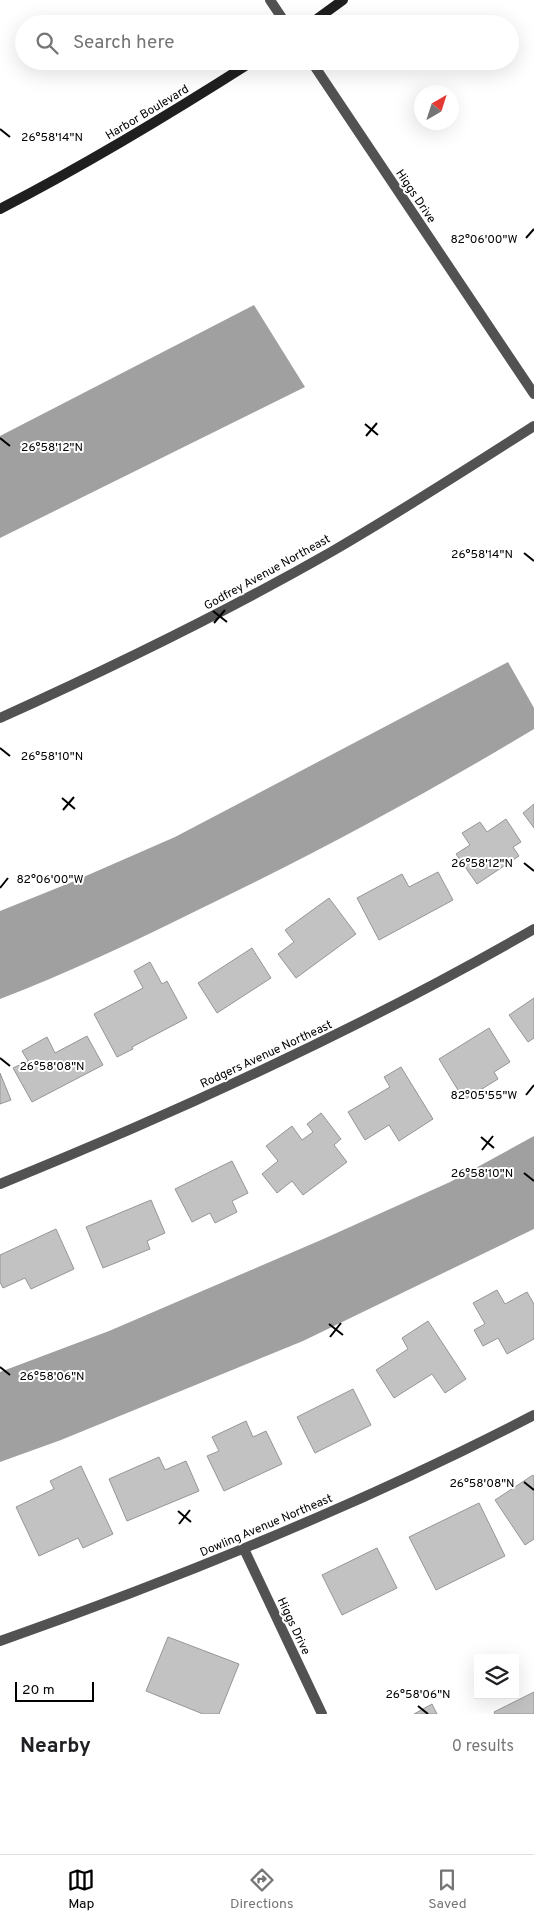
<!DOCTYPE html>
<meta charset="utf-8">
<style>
body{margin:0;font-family:Overpass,sans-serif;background:#f6f6f6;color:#202124}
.controls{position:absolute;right:15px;bottom:15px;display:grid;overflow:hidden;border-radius:0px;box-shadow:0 5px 20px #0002}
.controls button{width:45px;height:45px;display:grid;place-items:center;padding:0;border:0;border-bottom:1px solid #e0e0e0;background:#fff;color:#202124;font:25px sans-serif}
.compass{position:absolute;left:414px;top:85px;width:45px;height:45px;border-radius:50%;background:#fff;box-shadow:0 5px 20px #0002;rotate:39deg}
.scale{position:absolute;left:15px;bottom:12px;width:79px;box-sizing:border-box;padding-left:5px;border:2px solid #000;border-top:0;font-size:14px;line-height:18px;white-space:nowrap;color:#000;-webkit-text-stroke:4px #fff;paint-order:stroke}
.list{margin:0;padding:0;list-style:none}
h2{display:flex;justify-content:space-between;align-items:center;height:65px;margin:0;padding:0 20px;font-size:21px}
h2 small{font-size:16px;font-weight:400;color:#757577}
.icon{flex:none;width:28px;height:28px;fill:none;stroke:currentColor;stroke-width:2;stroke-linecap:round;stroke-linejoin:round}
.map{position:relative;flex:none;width:534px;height:1714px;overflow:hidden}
.search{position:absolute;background:#fff;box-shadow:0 5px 20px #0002;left:15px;right:15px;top:15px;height:55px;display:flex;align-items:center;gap:12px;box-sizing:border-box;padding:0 18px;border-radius:28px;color:#757577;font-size:19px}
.sheet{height:140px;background:#fff}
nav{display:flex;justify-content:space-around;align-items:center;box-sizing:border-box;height:70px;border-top:1px solid #e0e0e0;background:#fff;font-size:14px;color:#757577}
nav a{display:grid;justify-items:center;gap:2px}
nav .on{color:#000}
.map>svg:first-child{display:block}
.water{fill:#a0a0a0}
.building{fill:#c2c2c2;stroke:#969696}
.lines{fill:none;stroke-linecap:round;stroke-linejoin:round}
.street{stroke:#525252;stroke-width:10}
.secondary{stroke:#1f1f1f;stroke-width:10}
.ticks{fill:none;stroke:#000;stroke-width:2}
.labels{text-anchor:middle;stroke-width:4;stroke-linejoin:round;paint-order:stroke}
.street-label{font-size:12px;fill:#000;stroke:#fff}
.ticks-label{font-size:12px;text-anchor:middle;fill:#000;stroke:#fff;stroke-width:4;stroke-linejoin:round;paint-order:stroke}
</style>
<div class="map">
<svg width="534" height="1714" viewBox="0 0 534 1714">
<rect width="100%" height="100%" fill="#fff"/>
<!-- water -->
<path class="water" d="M254 305 305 387 0 538V436Z
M508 662 534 708V729C426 794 314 854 200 909 135 941 68 973 0 999V911L72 882 175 837Z
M534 1136V1229L303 1341 61 1440 0 1462V1372L109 1331 321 1240 450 1182Z"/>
<!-- building -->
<path class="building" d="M534 804V828L523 813Z
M506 819 521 842 513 847 519 856 477 884 456 854 470 845 462 833 480 822 487 832Z
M438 872 453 900 379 940 357 898 402 874 409 887Z
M329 898 356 934 296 978 278 954 294 942 285 930Z
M252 948 271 978 217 1013 198 983Z
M150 962 162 984 167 981 187 1018 132 1047 133 1049 117 1057 94 1014 143 988 134 971Z
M534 998V1038L528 1042 509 1015Z
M489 1028 510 1062 494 1072 498 1079 464 1100 439 1059Z
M87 1036 103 1065 32 1102 13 1068 28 1061 22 1051 47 1037 55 1053Z
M401 1067 433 1119 399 1141 389 1125 365 1140 348 1112 390 1087 384 1077Z
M0 1073 11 1100 0 1104Z
M321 1113 341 1139 334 1145 347 1162 303 1195 292 1181 277 1193 262 1174 278 1161 266 1146 292 1126 302 1140 313 1132 307 1124Z
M232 1161 248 1193 232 1201 237 1212 215 1223 210 1213 192 1222 175 1189Z
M151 1200 165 1233 147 1241 150 1249 103 1268 86 1227Z
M56 1229 74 1269 31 1289 25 1278 3 1288 0 1282V1255Z
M497 1290 505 1304 527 1292 534 1304V1339L507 1354 498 1338 483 1346 474 1330 485 1324 473 1303Z
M428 1321 466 1379 445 1393 432 1374 394 1398 376 1370 408 1349 402 1338Z
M353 1389 371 1425 315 1453 297 1417Z
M246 1421 253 1437 266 1431 282 1464 224 1491 207 1456 219 1451 212 1437Z
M159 1457 165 1470 186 1461 199 1491 127 1521 109 1479Z
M81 1466 113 1534 83 1548 78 1538 39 1556 16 1507 54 1489 50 1481Z
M533 1475 534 1477V1539L525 1545 495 1500Z
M479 1503 505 1556 436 1590 409 1537Z
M377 1548 397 1588 342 1615 322 1575Z
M168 1637 239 1664 219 1714H203L146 1691Z
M534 1692V1714H495L494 1712Z
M432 1704 437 1714H414Z"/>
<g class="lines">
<!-- street -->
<path class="street" d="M270 0 286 24
M311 61 534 394
M0 718C113 667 224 613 331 552 400 512 467 469 534 426
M0 1184C183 1110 362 1028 534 929
M244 1549 322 1714
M0 1641C182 1577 362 1504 534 1415"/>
<!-- secondary -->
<path class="secondary" d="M310 24 343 0
M0 209C87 164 170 114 253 61"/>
</g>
<!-- ticks -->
<path class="ticks" d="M0 129 10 137M526 238 534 229M365 424 378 435M366 436 377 423M0 438 10 446M524 553 534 561M213 611 227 622M214 623 225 610M0 748 10 756M62 798 75 809M63 810 74 797M524 863 534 871M0 888 8 878M0 1058 10 1066M526 1095 534 1085M481 1137 494 1148M482 1150 493 1136M524 1173 534 1181M329 1324 343 1335M330 1337 341 1323M0 1367 10 1375M524 1482 534 1490M178 1511 191 1522M179 1524 190 1510M418 1706 428 1714"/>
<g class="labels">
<!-- street labels -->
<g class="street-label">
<text transform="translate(147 112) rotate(-31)" y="4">Harbor Boulevard</text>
<text transform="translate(416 196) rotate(56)" y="4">Higgs Drive</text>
<text transform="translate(267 572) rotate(-29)" y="4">Godfrey Avenue Northeast</text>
<text transform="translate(266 1054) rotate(-25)" y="4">Rodgers Avenue Northeast</text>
<text transform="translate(266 1525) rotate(-23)" y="4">Dowling Avenue Northeast</text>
<text transform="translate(294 1626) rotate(65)" y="4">Higgs Drive</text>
</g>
</g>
<g class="ticks-label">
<text x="52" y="141">26°58'14"N</text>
<text x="484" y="243">82°06'00"W</text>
<text x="52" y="451">26°58'12"N</text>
<text x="482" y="558">26°58'14"N</text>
<text x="52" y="760">26°58'10"N</text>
<text x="482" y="867">26°58'12"N</text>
<text x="50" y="883">82°06'00"W</text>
<text x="52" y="1070">26°58'08"N</text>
<text x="484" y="1099">82°05'55"W</text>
<text x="482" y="1177">26°58'10"N</text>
<text x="52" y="1380">26°58'06"N</text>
<text x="482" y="1487">26°58'08"N</text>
<text x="418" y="1698">26°58'06"N</text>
</g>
</svg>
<div class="controls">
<button><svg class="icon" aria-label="layers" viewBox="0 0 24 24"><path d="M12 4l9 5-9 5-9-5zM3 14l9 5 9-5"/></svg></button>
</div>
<svg class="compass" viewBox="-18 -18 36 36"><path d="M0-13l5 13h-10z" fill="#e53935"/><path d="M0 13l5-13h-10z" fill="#757577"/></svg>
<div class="scale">20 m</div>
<div class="search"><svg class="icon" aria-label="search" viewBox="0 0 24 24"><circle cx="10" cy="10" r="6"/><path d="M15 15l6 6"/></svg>Search here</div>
</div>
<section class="sheet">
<h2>Nearby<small>0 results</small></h2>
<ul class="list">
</ul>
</section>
<nav>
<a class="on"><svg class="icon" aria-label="map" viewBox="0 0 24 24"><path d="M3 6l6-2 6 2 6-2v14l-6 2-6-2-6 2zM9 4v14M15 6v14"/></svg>Map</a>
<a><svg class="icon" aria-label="directions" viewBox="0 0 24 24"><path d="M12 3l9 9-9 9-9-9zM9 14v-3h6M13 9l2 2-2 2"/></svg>Directions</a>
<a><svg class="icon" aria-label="saved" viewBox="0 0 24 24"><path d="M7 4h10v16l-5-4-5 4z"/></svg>Saved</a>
</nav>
